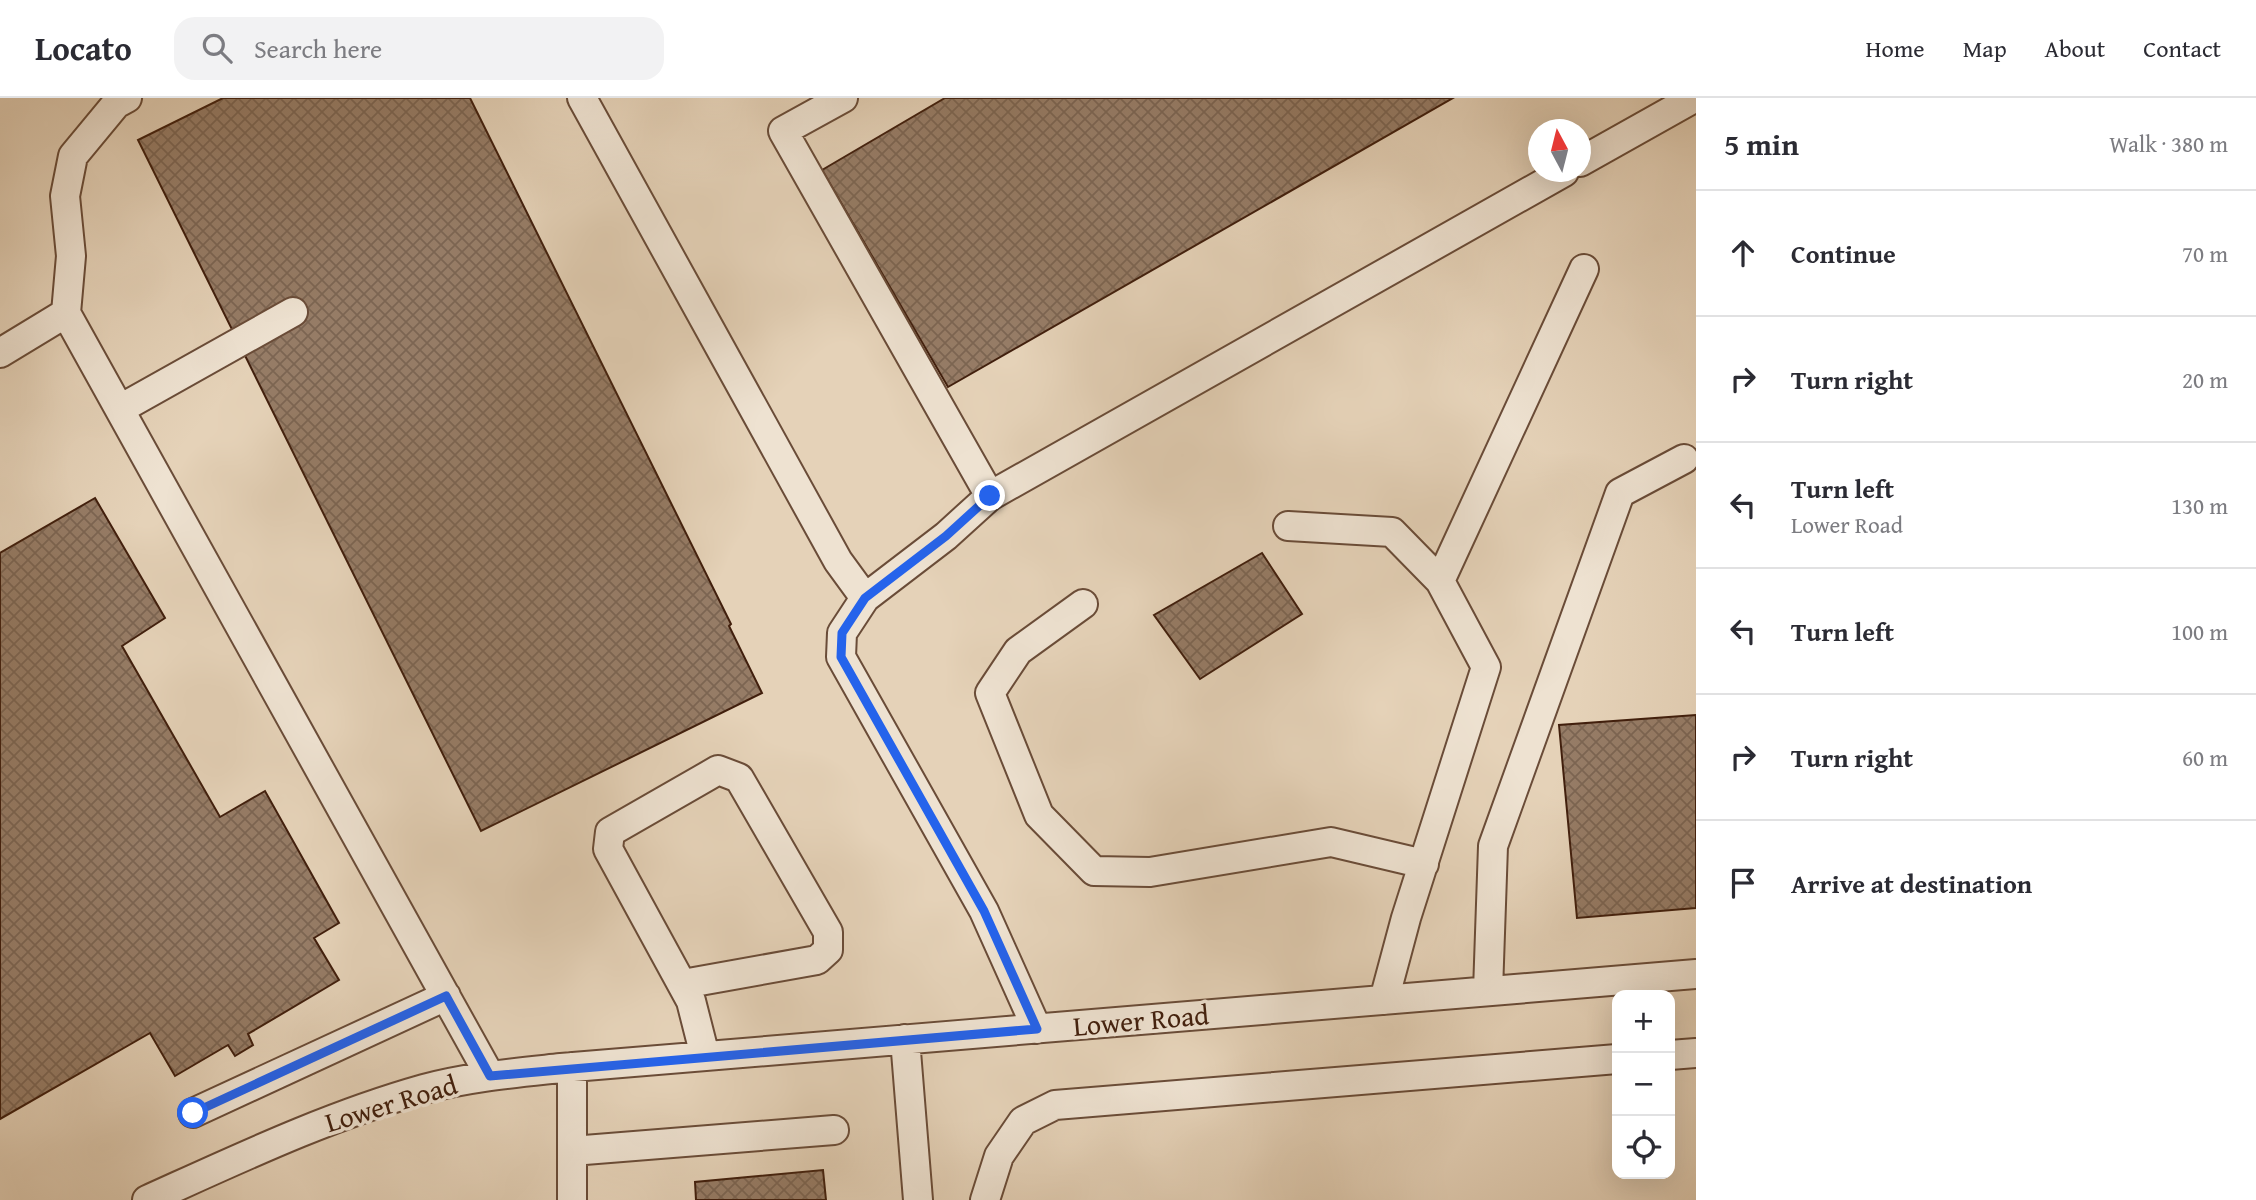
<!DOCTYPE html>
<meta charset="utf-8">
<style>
body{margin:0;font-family:"Gentium Book Plus",serif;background:#f2f2f3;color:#2b2b33}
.controls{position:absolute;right:21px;bottom:21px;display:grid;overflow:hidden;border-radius:14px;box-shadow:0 7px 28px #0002}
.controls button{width:63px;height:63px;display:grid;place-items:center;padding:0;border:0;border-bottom:2px solid #e1e1e2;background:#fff;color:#2b2b33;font:35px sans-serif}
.compass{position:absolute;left:1528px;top:21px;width:63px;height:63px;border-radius:50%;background:#fff;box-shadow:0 7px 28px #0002;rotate:353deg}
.stop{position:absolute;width:21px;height:21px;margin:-16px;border:5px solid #2563eb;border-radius:50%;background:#fff}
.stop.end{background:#2563eb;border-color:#fff;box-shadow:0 2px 7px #0008}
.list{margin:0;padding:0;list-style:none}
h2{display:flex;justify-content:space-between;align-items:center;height:91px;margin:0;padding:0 28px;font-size:30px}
h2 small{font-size:23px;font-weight:400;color:#7c7c81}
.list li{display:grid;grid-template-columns:46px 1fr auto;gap:21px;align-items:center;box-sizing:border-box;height:126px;padding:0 28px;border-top:2px solid #e1e1e2}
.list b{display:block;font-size:26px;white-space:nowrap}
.list p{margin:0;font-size:23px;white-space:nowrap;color:#7c7c81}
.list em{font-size:23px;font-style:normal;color:#7c7c81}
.icon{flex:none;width:38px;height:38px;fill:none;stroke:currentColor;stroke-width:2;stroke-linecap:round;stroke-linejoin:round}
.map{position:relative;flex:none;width:1696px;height:1102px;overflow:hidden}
header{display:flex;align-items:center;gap:42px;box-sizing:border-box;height:98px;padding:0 35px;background:#fff;border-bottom:2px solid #e1e1e2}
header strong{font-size:33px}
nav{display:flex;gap:38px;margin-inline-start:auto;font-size:24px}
.search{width:490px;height:63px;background:#f2f2f3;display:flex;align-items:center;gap:18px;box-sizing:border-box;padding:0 24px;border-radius:21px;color:#7c7c81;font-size:26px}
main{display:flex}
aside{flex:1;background:#fff}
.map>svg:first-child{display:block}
.building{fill:url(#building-cross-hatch);stroke:#411f0d;stroke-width:2}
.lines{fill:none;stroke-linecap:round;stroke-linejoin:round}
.minor-casing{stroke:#6a4c38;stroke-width:32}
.minor{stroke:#eee2d1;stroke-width:28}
.route{stroke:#2563eb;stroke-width:9}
.labels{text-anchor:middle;stroke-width:7;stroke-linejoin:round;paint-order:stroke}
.street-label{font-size:28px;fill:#411f0d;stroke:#eee2d1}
</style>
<header>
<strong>Locato</strong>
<div class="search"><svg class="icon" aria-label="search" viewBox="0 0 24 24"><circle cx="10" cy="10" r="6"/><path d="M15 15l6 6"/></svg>Search here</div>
<nav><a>Home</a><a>Map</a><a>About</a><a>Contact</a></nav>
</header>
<main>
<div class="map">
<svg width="1696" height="1102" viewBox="0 0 1696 1102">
<defs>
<pattern id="building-cross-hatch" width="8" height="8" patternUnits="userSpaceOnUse" patternTransform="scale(1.75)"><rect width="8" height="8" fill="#967c66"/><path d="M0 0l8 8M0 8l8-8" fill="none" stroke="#7c6552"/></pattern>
</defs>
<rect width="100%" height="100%" fill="#e5d2b8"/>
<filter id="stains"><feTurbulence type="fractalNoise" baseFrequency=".00286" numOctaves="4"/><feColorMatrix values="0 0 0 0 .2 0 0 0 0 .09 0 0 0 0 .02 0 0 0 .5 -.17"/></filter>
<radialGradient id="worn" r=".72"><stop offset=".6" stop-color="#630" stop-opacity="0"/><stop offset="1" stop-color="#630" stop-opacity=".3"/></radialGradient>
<!-- building -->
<path class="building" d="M223 0H470L731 526 729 528 762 595 481 733 138 42Z
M945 0H1453L948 289 822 72Z
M95 400 165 520 122 548 220 719 265 693 339 825 314 840 339 882 248 936 253 947 235 958 228 947 175 978 150 935 0 1021V455Z
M1262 455 1302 516 1200 581 1154 517Z
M1696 617V810L1577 820 1559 627Z
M823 1072 826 1102H696L695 1084Z"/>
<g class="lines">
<!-- minor casing -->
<g class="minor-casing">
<path id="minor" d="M582 0 838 463 865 500
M843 0 783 33 990 398 1564 74
M1580 64 1694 0
M66 215 490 978
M0 255 66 215 71 158 65 98 73 58 116 6 127 0
M120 311 293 214
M990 398 946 438 865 500 842 535 841 559 984 813 1037 931
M1288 428 1392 434 1440 483
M1083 506 1018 553 990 595 1039 717 1094 773 1150 774 1331 744 1424 766
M683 886 817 862 828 852V834L739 680 718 672 610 734 608 751 691 903 705 958
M1488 893 1493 748 1620 395 1684 361
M1384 902 1406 820 1486 569 1440 483 1584 171
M905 941 918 1102
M1670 957 1696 955
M572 969V1102
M193 1015 446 898
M572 1053 834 1032
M147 1102C238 1061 328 1018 424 991 469 979 515 975 561 970L1696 876
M985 1102 999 1058 1023 1023 1055 1007 1617 961"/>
</g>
<!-- minor -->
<use href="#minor" class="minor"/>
</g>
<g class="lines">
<!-- route -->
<path class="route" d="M193 1015 446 898 490 978 1037 931 984 813 841 559 842 535 865 500 946 438 990 398"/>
</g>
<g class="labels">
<!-- street labels -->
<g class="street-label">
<text transform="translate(1141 922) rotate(-5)" y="10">Lower Road</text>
<text transform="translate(391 1005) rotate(-17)" y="10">Lower Road</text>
</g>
</g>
<rect width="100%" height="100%" filter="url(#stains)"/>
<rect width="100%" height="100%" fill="url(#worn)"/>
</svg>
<div class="controls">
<button>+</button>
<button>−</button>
<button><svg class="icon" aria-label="locate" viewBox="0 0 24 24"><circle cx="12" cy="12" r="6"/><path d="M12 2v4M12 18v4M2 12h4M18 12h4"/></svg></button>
</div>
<svg class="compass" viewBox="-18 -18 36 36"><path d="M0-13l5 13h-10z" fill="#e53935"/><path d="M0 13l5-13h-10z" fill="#7c7c81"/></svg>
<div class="stop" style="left:193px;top:1015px"></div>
<div class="stop end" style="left:990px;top:398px"></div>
</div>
<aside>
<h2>5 min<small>Walk · 380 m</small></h2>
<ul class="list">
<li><svg class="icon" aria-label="ahead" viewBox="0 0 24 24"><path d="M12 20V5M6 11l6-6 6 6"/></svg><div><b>Continue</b></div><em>70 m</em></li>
<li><svg class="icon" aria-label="right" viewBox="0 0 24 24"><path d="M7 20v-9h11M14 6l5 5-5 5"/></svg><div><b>Turn right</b></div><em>20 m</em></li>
<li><svg class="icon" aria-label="left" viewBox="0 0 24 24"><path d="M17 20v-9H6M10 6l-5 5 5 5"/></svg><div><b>Turn left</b><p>Lower Road</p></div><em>130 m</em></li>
<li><svg class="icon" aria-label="left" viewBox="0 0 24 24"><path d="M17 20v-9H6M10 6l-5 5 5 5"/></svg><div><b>Turn left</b></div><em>100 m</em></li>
<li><svg class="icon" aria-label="right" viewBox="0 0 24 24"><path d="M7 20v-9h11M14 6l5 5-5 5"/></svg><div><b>Turn right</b></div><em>60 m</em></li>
<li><svg class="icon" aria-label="arrive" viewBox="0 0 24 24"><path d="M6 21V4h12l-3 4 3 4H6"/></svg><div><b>Arrive at destination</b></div></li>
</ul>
</aside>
</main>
